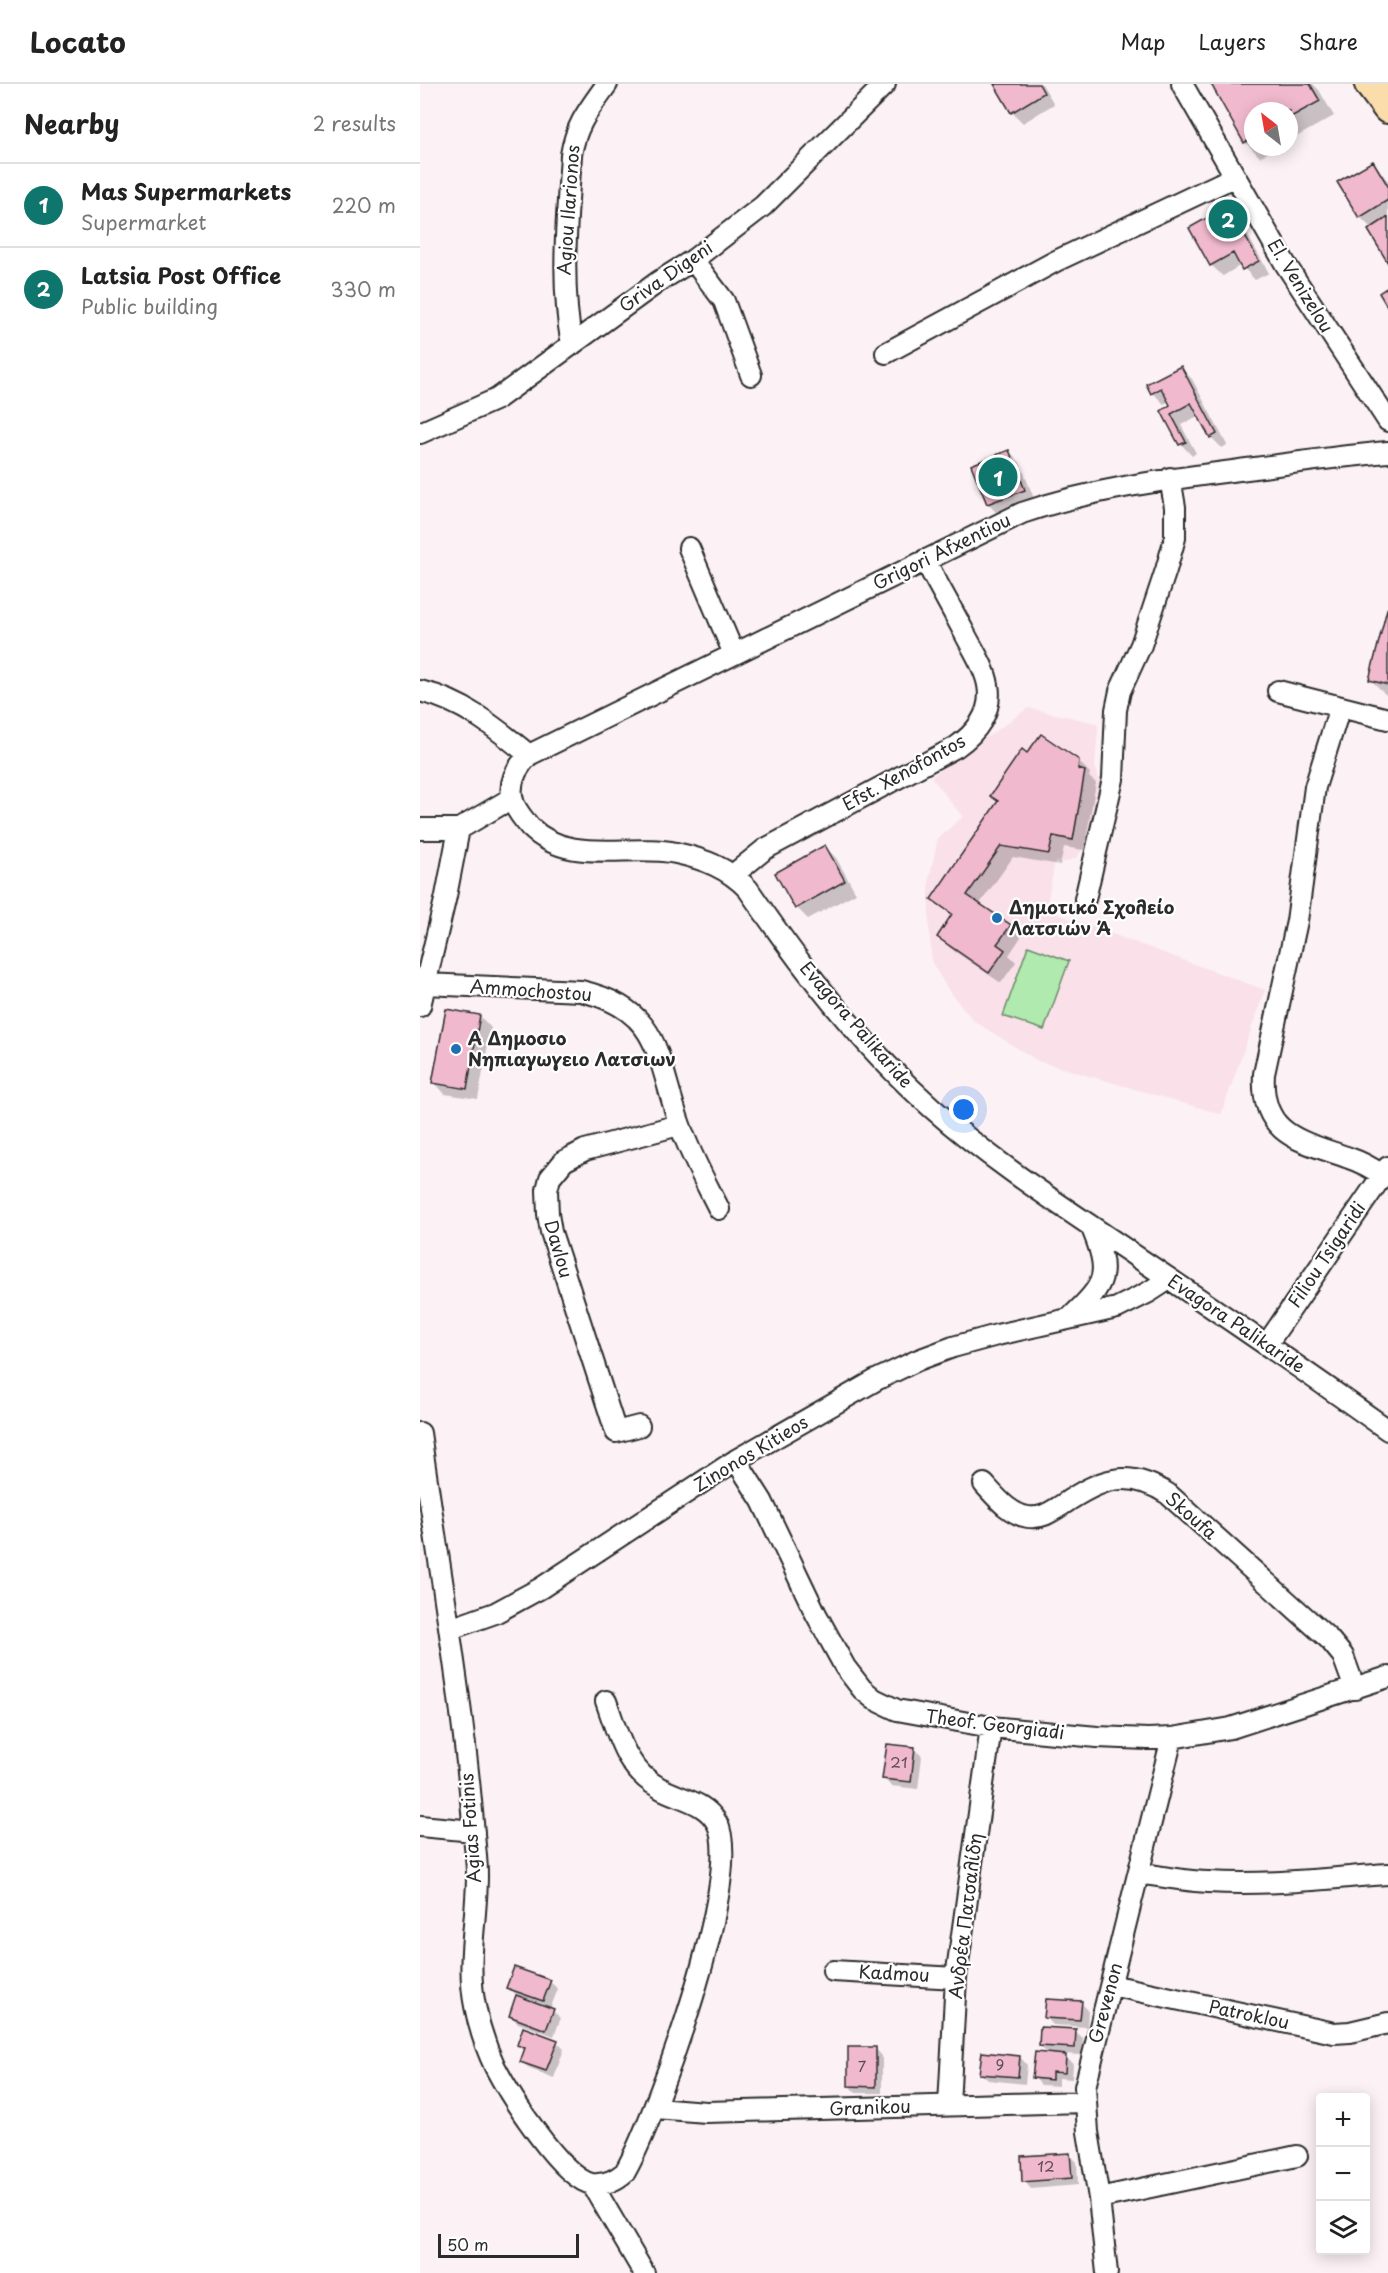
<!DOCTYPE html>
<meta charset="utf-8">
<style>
body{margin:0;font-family:"Playpen Sans",sans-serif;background:#f2f2f2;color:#222}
.controls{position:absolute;right:18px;bottom:18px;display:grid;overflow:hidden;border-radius:6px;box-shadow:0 3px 15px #0003}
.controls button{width:54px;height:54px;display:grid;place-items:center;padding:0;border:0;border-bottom:2px solid #e0e0e0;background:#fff;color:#222;font:30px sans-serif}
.compass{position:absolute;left:824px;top:18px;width:54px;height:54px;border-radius:50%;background:#fff;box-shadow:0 3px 15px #0003;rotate:329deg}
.scale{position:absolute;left:18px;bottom:15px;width:141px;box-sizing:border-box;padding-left:6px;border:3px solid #2b2b2b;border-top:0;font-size:16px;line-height:21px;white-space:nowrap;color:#2b2b2b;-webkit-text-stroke:4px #fff;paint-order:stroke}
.you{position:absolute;left:544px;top:1026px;width:21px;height:21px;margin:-15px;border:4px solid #fff;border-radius:50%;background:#1a73e8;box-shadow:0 0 0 9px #1a73e833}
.badge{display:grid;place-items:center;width:39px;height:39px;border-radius:50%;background:#0f766e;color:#fff;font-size:20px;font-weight:700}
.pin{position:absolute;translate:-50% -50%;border:3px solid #fff;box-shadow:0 2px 6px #0006}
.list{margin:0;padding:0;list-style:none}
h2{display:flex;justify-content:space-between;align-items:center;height:78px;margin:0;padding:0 24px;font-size:26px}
h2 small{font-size:20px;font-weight:400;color:#767676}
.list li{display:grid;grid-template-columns:39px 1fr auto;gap:18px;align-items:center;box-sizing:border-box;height:84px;padding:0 24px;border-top:2px solid #e0e0e0}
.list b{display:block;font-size:22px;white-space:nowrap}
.list p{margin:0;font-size:20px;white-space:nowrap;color:#767676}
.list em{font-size:20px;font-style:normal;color:#767676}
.icon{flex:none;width:33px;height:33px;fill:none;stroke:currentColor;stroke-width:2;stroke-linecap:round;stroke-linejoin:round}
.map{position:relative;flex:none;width:968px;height:2189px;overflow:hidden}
header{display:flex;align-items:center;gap:36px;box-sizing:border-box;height:84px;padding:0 30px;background:#fff;border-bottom:2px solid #e0e0e0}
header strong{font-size:28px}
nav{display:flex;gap:33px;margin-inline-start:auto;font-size:21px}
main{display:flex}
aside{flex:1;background:#fff}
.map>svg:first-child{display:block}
.built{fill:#f9e0e9}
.green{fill:#b0eaae;stroke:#6e8a6c;stroke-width:1.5}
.shadow{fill:#0003}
.building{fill:#f1b9cd;stroke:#2b2b2b;stroke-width:1.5}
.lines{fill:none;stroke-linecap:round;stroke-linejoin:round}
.minor-casing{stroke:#2b2b2b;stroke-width:24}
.primary-casing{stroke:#2b2b2b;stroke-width:34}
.minor{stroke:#fff;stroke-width:20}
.primary{stroke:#faddab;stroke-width:30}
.poi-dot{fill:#1f6fb2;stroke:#fff;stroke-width:2}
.labels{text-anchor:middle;stroke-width:4.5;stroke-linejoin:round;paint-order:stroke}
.number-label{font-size:15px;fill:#5c4e54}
.street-label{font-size:18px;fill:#2b2b2b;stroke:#fff}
.poi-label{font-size:18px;font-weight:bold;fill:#2b2b2b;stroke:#fff;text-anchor:start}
</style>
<header>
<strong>Locato</strong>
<nav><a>Map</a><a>Layers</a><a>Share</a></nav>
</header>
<main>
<aside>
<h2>Nearby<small>2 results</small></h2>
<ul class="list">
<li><span class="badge">1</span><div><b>Mas Supermarkets</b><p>Supermarket</p></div><em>220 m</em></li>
<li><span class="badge">2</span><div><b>Latsia Post Office</b><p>Public building</p></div><em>330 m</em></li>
</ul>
</aside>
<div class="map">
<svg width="968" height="2189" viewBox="0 0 968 2189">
<rect width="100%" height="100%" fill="#fcf1f5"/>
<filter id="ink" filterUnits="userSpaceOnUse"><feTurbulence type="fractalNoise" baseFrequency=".0167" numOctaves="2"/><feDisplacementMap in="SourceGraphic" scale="12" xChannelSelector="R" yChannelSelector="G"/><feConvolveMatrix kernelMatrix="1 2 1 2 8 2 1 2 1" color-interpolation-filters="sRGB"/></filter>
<g filter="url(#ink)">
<!-- built -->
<path class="built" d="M608 624 676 639 678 643 675 682 680 699 667 759 657 773 646 778 635 777 626 826 845 906 801 1030 618 977 554 937 529 907 512 879 509 841V796L518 754 543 733 511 693Z"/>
<!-- green -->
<path class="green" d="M608 862 649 877 624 946 583 932Z"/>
<!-- shadow -->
<path class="shadow" d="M575 0H622L634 20 603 39 592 28Z
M793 0H893L899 6 914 32 869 57V27H833V63H859L840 73 825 58Z
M953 79 968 97V177L952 145 940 133Z
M807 124 819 136 849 189 835 196 821 181 803 192 791 181Z
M761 284 772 295 807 361 802 364 791 353 780 331 761 341 776 369 772 372 761 360 743 327 753 322 749 317 744 320 733 309Z
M589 367 600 379 615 417 579 431 568 420 553 382Z
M968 527V613L951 596Z
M608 671 658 677 670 689 669 693 676 699 664 766 644 763 640 781 593 773 559 821 590 842 601 853 589 871 596 878 581 899 530 864 519 853 533 832 513 815 579 719 572 712Z
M405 763 416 774 436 809 388 835 377 824Z
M60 932 71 944 58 1015 25 1010 14 998Z
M494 1665 502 1672 498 1705 471 1702 464 1695Z
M130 1898 138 1905 130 1925 141 1934 134 1952 98 1939 90 1932 98 1912 88 1903Z
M661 1919 668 1926 667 1943 633 1941 626 1933Z
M655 1947 663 1954 662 1971 643 1970 653 1980 652 1995 639 1994V2002L621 2001 614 1993 629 1971 620 1962Z
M137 1958 144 1965 134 1994 110 1985 102 1978 106 1968 98 1961Z
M455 1964 462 1972V2009H436L429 2002Z
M600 1973 607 1981 605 2000 568 1996 561 1989Z
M649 2070 657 2078 658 2101 611 2105 604 2097Z"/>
<!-- building -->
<path class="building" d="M574 0H619L624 9 591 29Z
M791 0H890L900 17 869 34V27H833V54L824 59Z
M953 77 968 102V116L939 134 917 98Z
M808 122 839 177 822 186 813 169 790 182 769 144Z
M968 133V179L948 146Z
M968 203V224L959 209Z
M761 282 797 350 790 354 771 319 751 330 766 358 759 361 741 327 750 321 741 304 731 310 726 300Z
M589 366 605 406 567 420 551 381Z
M967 525 968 526V601L949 596Z
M621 650 659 676 658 685 665 687 653 756 633 752 629 770 581 762 547 811 591 841 577 860 585 866 569 889 517 853 532 830 511 815 578 717 570 712 602 665 607 669Z
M405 761 425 797 375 825 355 789Z
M26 925 60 931 47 1005 12 999Z
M467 1660 495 1663 491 1698 462 1695Z
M94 1883 131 1896 123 1917 86 1904Z
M96 1911 134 1925 126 1946 89 1932Z
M626 1915 662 1917 660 1936 624 1934Z
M103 1943 138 1956 126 1987 100 1978 105 1964 97 1961Z
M620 1943 656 1945 655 1964 619 1962Z
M428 1963H456V2003L428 2002Z
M562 1968 600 1972 598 1993 559 1990Z
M615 1968 646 1971 645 1989 632 1988V1996L612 1994Z
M650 2069 652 2094 602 2098 601 2072Z"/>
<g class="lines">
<!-- minor casing -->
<g class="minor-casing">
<path id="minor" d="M762 0 866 181 968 337
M273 176 304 217 331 291
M152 261C140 198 147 135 151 71 156 40 170 24 187 0
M466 269 636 177 814 93
M0 349 77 315 238 198 273 176 343 122 465 0
M968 368C921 372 874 379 827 385 750 395 675 404 602 429L109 671C95 685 87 701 94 720 98 729 104 736 110 743 149 782 208 759 256 769 284 775 308 784 328 805 382 884 440 960 512 1024 574 1079 645 1124 714 1171 799 1228 884 1286 968 1346
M269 464 314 570
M0 607C43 617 75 643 109 671
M858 607 968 635
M920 623 895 703 877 837 844 990C840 1052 882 1057 929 1074 941 1078 952 1084 962 1091
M0 745H39L92 714
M314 790 345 765 536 663C556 649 573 628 568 601 565 583 553 566 545 550 532 525 518 501 505 476
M665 815 693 695 696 626 700 607 721 561 746 486 755 454V423L750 394
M5 900 161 907C243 926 236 975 260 1041 270 1070 285 1097 299 1125
M0 922 26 812 39 745
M650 1234C687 1199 691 1190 671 1142
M847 1260 968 1083
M219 1342 196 1348 131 1148 128 1130 127 1106 130 1094 144 1077 165 1066 259 1041
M0 1349C19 1483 43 1616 54 1750 55 1764 57 1777 57 1791 57 1835 46 1879 55 1922 59 1943 66 1964 75 1983 89 2010 142 2095 172 2100 184 2101 196 2096 205 2088 235 2036 325 1790 297 1739 285 1717 259 1715 240 1704 206 1686 198 1651 186 1617
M316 1376 342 1417 396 1530 425 1583 442 1605 454 1615 477 1626 571 1643 677 1653 728 1655 752 1654 811 1644 968 1593
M564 1400C576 1413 589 1430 608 1433 621 1435 631 1428 642 1421 679 1396 706 1383 748 1410L909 1555 923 1572 935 1605
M30 1545 75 1529 121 1504 316 1376 456 1296 498 1276 533 1263 577 1251 697 1224 729 1208 749 1195
M0 1742 54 1747
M719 1789C742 1793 765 1797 788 1798 848 1802 908 1794 968 1790
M413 1887 536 1894
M691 1901 914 1949 930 1948 968 1939
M529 2021 536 1894 571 1643
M235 2024 286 2028 665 2018
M172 2100 224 2189
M679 2114 877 2072
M687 2189 679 2114 668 2048 665 2003 752 1654"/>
</g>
<!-- primary casing -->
<g class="primary-casing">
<path id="primary" d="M950 0 968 24"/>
</g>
<!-- minor -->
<use href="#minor" class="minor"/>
<!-- primary -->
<use href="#primary" class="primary"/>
</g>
</g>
<!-- markers -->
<g class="poi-dot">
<circle cx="577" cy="834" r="6"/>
<circle cx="36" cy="965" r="6"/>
</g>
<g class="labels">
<!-- number labels -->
<g class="number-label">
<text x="479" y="1684">21</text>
<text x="580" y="1986">9</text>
<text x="442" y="1988">7</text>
<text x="626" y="2088">12</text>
</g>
<!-- street labels -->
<g class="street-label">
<text transform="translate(149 126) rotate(-86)" y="6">Agiou Ilarionos</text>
<text transform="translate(246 193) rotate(-35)" y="6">Griva Digeni</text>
<text transform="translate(880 202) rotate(58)" y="6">El. Venizelou</text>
<text transform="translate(522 468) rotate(-26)" y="6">Grigori Afxentiou</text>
<text transform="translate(484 689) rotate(-29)" y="6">Efst. Xenofontos</text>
<text transform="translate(111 907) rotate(4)" y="6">Ammochostou</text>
<text transform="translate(436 941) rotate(49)" y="6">Evagora Palikaride</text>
<text transform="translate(138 1165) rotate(74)" y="6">Davlou</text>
<text transform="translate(907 1171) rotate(-56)" y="6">Filiou Tsigaridi</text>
<text transform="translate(816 1240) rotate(34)" y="6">Evagora Palikaride</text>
<text transform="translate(331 1370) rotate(-31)" y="6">Zinonos Kitieos</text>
<text transform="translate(771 1432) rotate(41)" y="6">Skoufa</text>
<text transform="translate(575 1641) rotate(7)" y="6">Theof. Georgiadi</text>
<text transform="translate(51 1744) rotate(-94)" y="6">Agias Fotinis</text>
<text transform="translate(546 1832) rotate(-83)" y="6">Ανδρέα Πατσαλίδη</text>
<text transform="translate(474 1890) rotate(3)" y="6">Kadmou</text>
<text transform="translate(686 1919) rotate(-75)" y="6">Grevenon</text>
<text transform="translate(829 1931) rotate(12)" y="6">Patroklou</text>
<text transform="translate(450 2024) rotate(-2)" y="6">Granikou</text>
</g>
<!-- poi labels -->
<g class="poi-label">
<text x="589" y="830">Δημοτικό Σχολείο<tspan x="589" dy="21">Λατσιών Α΄</tspan></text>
<text x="48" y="961">Α Δημοσιο<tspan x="48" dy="21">Νηπιαγωγειο Λατσιων</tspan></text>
</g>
</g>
</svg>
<div class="controls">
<button>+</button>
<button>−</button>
<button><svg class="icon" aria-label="layers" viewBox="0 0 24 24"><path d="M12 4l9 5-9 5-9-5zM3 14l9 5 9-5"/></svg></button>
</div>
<svg class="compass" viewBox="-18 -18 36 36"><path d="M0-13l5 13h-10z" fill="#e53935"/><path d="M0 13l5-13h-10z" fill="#767676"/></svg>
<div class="scale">50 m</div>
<div class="you"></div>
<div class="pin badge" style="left:578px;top:393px">1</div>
<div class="pin badge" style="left:808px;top:135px">2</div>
</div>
</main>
